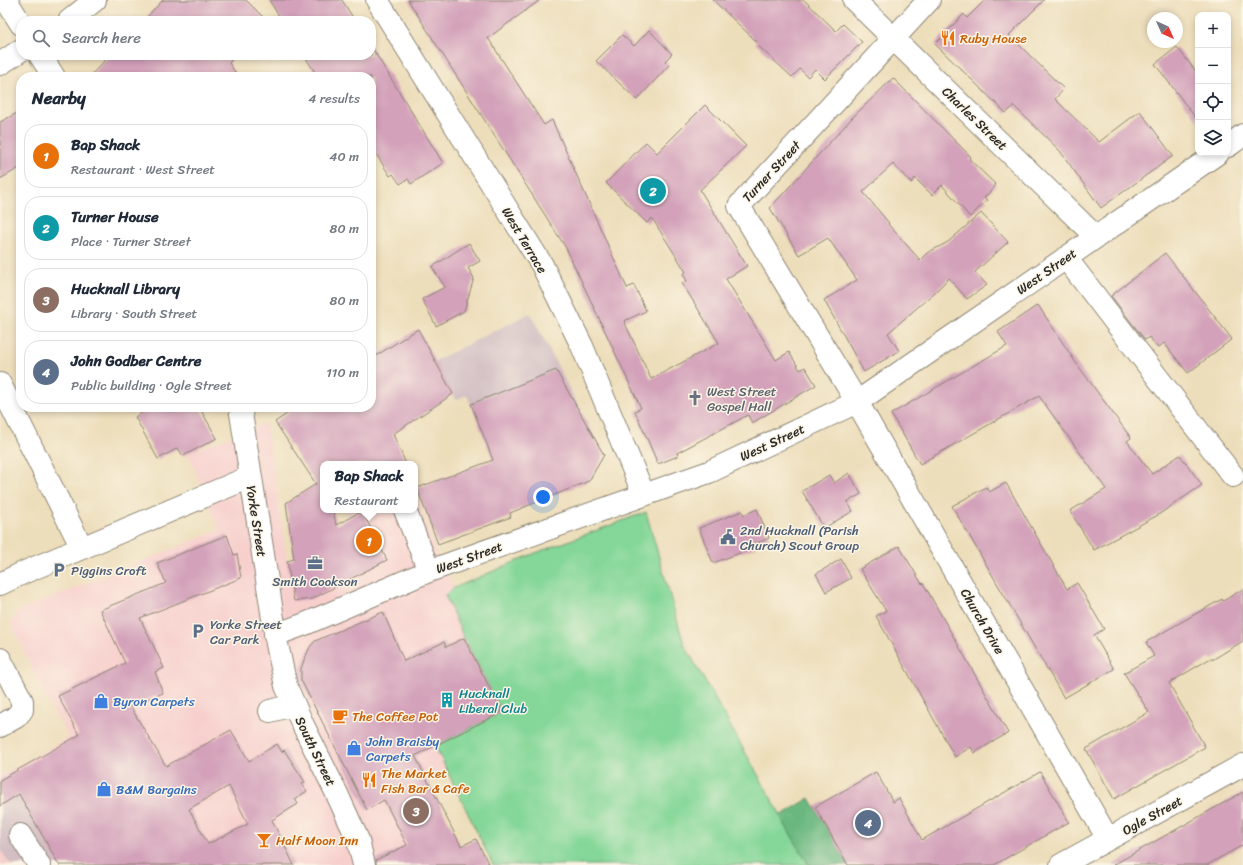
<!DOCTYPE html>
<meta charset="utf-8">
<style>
body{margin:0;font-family:Sriracha,sans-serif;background:#f6f6f7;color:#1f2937}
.controls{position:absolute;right:12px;top:12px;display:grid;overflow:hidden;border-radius:8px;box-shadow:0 2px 6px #0003}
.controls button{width:36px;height:36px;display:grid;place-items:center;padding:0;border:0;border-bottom:1px solid #e0e1e3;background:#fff;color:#1f2937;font:20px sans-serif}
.compass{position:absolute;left:1147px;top:12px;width:36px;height:36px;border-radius:50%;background:#fff;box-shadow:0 2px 6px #0003;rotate:135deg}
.you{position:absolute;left:543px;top:497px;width:14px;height:14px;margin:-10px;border:3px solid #fff;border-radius:50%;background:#1a73e8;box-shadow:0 0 0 6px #1a73e833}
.badge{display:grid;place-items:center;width:26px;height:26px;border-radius:50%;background:#d93025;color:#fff;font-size:13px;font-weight:700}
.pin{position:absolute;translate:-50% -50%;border:2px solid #fff;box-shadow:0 1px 4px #0006}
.popup{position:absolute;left:320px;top:461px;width:98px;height:52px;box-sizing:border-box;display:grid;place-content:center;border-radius:8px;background:#fff;filter:drop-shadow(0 1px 3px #0005);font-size:13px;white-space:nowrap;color:#747a83}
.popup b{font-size:15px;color:#1f2937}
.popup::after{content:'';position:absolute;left:50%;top:100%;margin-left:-8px;border:8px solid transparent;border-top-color:#fff}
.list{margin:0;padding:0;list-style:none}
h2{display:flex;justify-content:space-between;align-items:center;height:52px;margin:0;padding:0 16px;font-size:17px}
h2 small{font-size:13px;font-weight:400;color:#747a83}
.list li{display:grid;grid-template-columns:26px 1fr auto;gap:12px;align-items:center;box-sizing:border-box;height:64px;margin:0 8px 8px;padding:0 8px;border:1px solid #e0e1e3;border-radius:16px}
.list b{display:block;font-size:15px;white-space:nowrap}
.list p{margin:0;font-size:13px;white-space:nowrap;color:#747a83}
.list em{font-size:13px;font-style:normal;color:#747a83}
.icon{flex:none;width:22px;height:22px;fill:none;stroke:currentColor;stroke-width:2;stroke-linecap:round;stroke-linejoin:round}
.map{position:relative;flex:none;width:1243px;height:865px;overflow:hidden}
.search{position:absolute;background:#fff;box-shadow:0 2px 6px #0003;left:16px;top:16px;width:360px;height:44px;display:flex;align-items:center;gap:10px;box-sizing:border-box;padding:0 14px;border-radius:16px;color:#747a83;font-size:15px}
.panel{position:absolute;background:#fff;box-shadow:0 2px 6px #0003;left:16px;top:72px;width:360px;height:340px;border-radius:16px}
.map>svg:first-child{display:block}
.built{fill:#f7d0cd}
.industrial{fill:#d2bec3}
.green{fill:#84d798;stroke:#588162}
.forest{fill:#6bb880;stroke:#4b7256}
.building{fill:#d3a1ba;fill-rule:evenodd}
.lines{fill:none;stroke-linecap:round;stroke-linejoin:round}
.minor-casing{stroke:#8c8473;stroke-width:24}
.minor{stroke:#fff;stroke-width:22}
.labels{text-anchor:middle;stroke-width:3;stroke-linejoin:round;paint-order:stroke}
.food-label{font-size:13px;fill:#c56008;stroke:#fcf5e5;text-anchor:start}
.street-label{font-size:13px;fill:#2b2b2b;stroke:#fcf5e5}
.worship-label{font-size:13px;fill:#5b616d;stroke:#fcf5e5;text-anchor:start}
.service-label{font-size:13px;fill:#4e5e75;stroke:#fcf5e5;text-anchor:start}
.culture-label{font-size:13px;fill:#0d838f;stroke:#fcf5e5;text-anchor:start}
.shop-label{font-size:13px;fill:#366cbe;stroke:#fcf5e5;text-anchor:start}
</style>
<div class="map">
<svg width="1243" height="865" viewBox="0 0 1243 865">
<rect width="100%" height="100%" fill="#fcf5e5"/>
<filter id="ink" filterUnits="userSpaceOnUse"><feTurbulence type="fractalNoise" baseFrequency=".025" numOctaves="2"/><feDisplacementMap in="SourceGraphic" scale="8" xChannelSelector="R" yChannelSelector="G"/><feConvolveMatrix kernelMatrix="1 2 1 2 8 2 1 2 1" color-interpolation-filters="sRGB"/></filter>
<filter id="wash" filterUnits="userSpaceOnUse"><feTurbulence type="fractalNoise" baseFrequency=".012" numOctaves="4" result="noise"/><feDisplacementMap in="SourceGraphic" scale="16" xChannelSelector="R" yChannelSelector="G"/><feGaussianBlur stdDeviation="0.9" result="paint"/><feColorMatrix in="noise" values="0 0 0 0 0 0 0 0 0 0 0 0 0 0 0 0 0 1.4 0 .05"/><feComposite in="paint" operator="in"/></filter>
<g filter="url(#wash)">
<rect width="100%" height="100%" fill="#eddebb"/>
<!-- built -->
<path class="built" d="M266 423 287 561 362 546 346 510H415V490L434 548 454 588 445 596 464 638 502 712 435 746 447 770 384 800 407 845 396 851 403 865H0V776L68 737 44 694 11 624 18 611 219 530 188 453Z"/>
<!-- industrial -->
<path class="industrial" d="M530 313 604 455 589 481 514 511 467 395 455 400 453 394 398 431 371 390V359L418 329 435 361Z
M19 794 59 865H11L0 849V806Z"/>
<!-- green -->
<path class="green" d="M646 512 684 644 809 865H493L435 746 502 712 464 638 445 595 454 588 533 554Z"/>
<!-- forest -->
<path class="forest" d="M810 798 815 807 848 865H809L780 816Z"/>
<g id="blocks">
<!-- building -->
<path class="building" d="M163 0H246L267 21H143Z
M269 0H342L355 21H282Z
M408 0H540L488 38 544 125 552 120 627 288 634 285 646 311 624 321 651 379 719 343 682 283 687 281 683 274 686 272 652 218 647 223 606 183 646 142 657 153 705 105 746 146 700 190 747 266 726 279 776 360 789 352 800 370 805 367 816 385 752 423 748 415 677 453 678 456 658 464 635 411 641 408 566 248Z
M713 0H804L836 31 843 24 862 42 825 79 815 69 808 77 800 69 792 77 755 43 757 42Z
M985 0H1044L1009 35 1064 89 1055 99 1099 142 1140 111 1173 156 1101 208 1060 151 1014 106 1006 113 935 44 964 14 967 18Z
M649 30 672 54 665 61 669 65 637 100 596 61 622 35 634 46Z
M371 46 443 163 411 184 408 179 400 184 393 174 390 176 371 146V77H318L304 55H371Z
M1177 47 1198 74V121L1155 64Z
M110 55H236L229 63 238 77H89Z
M893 78 971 157 969 159 996 185 984 198 987 200 970 217 942 185 932 195 915 178 911 183 893 164 863 192 889 223 888 224 920 260 927 253 948 242 981 213 1008 242 975 272 987 285 967 299 949 278 934 293 888 333 899 351 864 372 824 300 857 280 828 238 799 255 770 208 852 118Z
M21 111V167L0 179V122Z
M469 243 480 261 468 268 474 278 464 311 436 326 422 299 445 287 432 267Z
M1165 253 1232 339 1188 373 1164 343 1158 348 1149 337 1145 340 1111 296Z
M1038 305 1074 360 1131 438 1127 441 1152 474 1180 455 1202 485 1158 515 1094 550 1070 511 1106 489 1039 396 920 464 891 414 1007 346 998 332Z
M418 329 453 394 393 434 406 464H323V510H333L336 525 362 511 387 560 312 599 294 601 287 561 294 559 286 503 316 484 275 422 297 407H371V359Z
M556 370 604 455 589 481 510 513 511 517 438 544 417 488 493 460 471 404Z
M151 407H199L217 438 183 456 178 448 158 459 135 417Z
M849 473 861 494 847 502 853 511 824 528 802 491 829 475 834 483Z
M1006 483 1067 589 1077 583 1104 629 1094 635 1114 669 1064 698 952 506 986 487 989 492Z
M757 509 769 538 755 544 756 547 713 563 699 528 742 511 744 515Z
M227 535 234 555 237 554 241 578 140 618 164 668 155 672 163 693 130 706 166 766 231 730 249 761 277 744 282 752 284 750 305 782 302 784 307 791 295 799 298 804 272 820 294 865H59L19 794 0 806V780L79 735 58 696 125 663 100 610 166 583 157 563ZM229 786 248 824 208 844 189 809Z
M899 546 922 584 923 583 1008 733 974 753 971 747 955 757 876 616 886 611 860 569Z
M841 559 851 578 826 592 816 574Z
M1243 589V641L1212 660 1211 658 1169 683 1205 747 1114 799 1086 749 1149 712 1124 673 1154 656 1146 642 1222 599 1223 601Z
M383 612 404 661 444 642 446 647 464 638 502 712 415 756 461 846 476 839 489 865H376V860L407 845 384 800 367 810 301 680V669L304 660 310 647 315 641Z
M876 772 893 802 899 798 922 840 1040 772 1069 822 994 865H848L815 807Z
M1243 792V845L1207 865H1113Z"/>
</g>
</g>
<g filter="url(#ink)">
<use href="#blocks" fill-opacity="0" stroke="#8c8473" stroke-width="1"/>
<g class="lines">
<!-- minor casing -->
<g class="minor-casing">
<path id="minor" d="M6 0 21 24
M377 0 542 265 582 346 644 495
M854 0 1096 237
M929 0 739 206 857 402 1108 839
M69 21 95 0
M40 55 54 77
M0 64 21 50
M1228 146 1243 135
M1066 258 1233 476
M0 384 82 548
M240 407 277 644 286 686 303 725 337 794 358 840 364 865
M405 510 429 571
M0 584 25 572 250 477
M275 635 305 624 429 571 709 472 857 402 1218 153
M0 659 22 701V710L16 717 0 726
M270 711 293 705
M20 835 39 865
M1061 865 1243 765"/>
</g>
<!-- minor -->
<use href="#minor" class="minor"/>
</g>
</g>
<!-- icons -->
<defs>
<g id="restaurant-bare" transform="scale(1.2)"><path d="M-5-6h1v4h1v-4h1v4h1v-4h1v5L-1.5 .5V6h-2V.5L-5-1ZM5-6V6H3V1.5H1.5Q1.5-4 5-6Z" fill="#e8710a" stroke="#fcf5e5" stroke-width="2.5" paint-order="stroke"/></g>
<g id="church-bare" transform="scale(1.2)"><path d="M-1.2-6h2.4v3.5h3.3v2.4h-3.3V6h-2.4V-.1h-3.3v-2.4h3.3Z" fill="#6b7280" stroke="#fcf5e5" stroke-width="2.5" paint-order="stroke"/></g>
<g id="civic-bare" transform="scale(1.2)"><path d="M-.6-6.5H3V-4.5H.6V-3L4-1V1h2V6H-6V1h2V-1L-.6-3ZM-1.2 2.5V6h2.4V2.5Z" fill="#5c6f8a" stroke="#fcf5e5" stroke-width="2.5" paint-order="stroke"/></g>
<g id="office-bare" transform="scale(1.2)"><path d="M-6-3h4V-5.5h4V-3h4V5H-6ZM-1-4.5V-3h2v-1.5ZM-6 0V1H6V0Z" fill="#5c6f8a" stroke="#fcf5e5" stroke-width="2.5" paint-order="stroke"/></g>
<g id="parking-bare" transform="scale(1.2)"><path d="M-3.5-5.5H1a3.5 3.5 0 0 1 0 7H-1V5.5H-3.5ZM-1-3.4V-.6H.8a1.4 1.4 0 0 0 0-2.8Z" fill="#5c6f8a" stroke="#fcf5e5" stroke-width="2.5" paint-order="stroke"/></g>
<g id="building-bare" transform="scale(1.2)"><path d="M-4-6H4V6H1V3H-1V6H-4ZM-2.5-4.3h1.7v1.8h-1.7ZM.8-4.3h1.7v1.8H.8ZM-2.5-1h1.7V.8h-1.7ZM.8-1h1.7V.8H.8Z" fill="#0f9aa8" stroke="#fcf5e5" stroke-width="2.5" paint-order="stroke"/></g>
<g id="shop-bare" transform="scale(1.2)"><path d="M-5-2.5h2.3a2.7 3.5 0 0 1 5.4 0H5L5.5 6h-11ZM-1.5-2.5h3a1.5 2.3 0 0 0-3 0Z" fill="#3f7fe0" stroke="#fcf5e5" stroke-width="2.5" paint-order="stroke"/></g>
<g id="cafe-bare" transform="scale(1.2)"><path d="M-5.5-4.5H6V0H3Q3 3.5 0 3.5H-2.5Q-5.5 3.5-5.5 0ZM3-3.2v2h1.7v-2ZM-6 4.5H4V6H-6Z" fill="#e8710a" stroke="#fcf5e5" stroke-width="2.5" paint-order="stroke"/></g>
<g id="bar-bare" transform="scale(1.2)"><path d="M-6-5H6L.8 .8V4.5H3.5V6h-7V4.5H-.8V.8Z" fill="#e8710a" stroke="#fcf5e5" stroke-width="2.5" paint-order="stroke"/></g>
</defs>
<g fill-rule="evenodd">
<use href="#restaurant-bare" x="948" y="38"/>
<use href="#church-bare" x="695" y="398"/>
<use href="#civic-bare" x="728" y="537"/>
<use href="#office-bare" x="315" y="563"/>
<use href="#parking-bare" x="59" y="570"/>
<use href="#parking-bare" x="198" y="631"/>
<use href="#building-bare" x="447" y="700"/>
<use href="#shop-bare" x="101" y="701"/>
<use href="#cafe-bare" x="340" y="716"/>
<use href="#shop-bare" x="354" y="748"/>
<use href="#restaurant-bare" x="369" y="780"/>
<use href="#shop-bare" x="104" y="789"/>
<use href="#bar-bare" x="264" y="840"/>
</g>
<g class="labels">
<!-- food labels -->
<g class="food-label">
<text x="960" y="43">Ruby House</text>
<text x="352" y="721">The Coffee Pot</text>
<text x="381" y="778">The Market<tspan x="381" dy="15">Fish Bar &amp; Cafe</tspan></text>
<text x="276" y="845">Half Moon Inn</text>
</g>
<!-- street labels -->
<g class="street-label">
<text transform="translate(975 118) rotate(44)" y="5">Charles Street</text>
<text transform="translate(771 171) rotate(-47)" y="5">Turner Street</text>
<text transform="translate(525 240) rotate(59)" y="5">West Terrace</text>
<text transform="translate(1046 271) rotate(-35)" y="5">West Street</text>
<text transform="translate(772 442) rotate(-25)" y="5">West Street</text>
<text transform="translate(257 521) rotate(81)" y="5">Yorke Street</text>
<text transform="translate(469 557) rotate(-20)" y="5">West Street</text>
<text transform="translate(983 621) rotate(60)" y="5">Church Drive</text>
<text transform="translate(316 751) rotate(64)" y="5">South Street</text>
<text transform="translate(1152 815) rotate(-29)" y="5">Ogle Street</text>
</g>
<!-- worship labels -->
<g class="worship-label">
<text x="707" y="396">West Street<tspan x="707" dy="15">Gospel Hall</tspan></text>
</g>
<!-- service labels -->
<g class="service-label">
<text x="740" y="535">2nd Hucknall (Parish<tspan x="740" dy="15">Church) Scout Group</tspan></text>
<text x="71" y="575">Piggins Croft</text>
<text x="315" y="586" text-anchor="middle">Smith Cookson</text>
<text x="210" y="629">Yorke Street<tspan x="210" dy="15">Car Park</tspan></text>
</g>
<!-- culture labels -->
<g class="culture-label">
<text x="459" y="698">Hucknall<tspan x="459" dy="15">Liberal Club</tspan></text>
</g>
<!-- shop labels -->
<g class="shop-label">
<text x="113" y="706">Byron Carpets</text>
<text x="366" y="746">John Braisby<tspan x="366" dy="15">Carpets</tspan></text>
<text x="116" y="794">B&amp;M Bargains</text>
</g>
</g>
</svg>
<div class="controls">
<button>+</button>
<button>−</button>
<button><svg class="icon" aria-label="locate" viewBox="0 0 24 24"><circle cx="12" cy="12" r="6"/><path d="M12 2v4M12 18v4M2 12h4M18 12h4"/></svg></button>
<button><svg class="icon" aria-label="layers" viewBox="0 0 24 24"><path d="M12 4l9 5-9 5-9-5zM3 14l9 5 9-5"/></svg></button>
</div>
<svg class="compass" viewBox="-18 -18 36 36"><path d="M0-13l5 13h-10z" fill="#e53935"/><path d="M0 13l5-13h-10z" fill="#747a83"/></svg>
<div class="you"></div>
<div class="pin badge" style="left:369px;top:541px;background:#e8710a">1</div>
<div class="popup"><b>Bap Shack</b>Restaurant</div>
<div class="pin badge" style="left:653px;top:191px;background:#0f9aa8">2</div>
<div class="pin badge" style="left:416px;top:811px;background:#8d6e63">3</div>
<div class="pin badge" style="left:868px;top:823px;background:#5c6f8a">4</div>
<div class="search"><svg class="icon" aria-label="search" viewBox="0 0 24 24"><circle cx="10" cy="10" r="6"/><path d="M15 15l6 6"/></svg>Search here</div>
<section class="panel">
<h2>Nearby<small>4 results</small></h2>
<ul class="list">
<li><span class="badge" style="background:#e8710a">1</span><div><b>Bap Shack</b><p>Restaurant · West Street</p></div><em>40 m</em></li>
<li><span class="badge" style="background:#0f9aa8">2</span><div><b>Turner House</b><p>Place · Turner Street</p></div><em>80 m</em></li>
<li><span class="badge" style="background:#8d6e63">3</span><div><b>Hucknall Library</b><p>Library · South Street</p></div><em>80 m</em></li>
<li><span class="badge" style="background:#5c6f8a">4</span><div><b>John Godber Centre</b><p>Public building · Ogle Street</p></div><em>110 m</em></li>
</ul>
</section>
</div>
